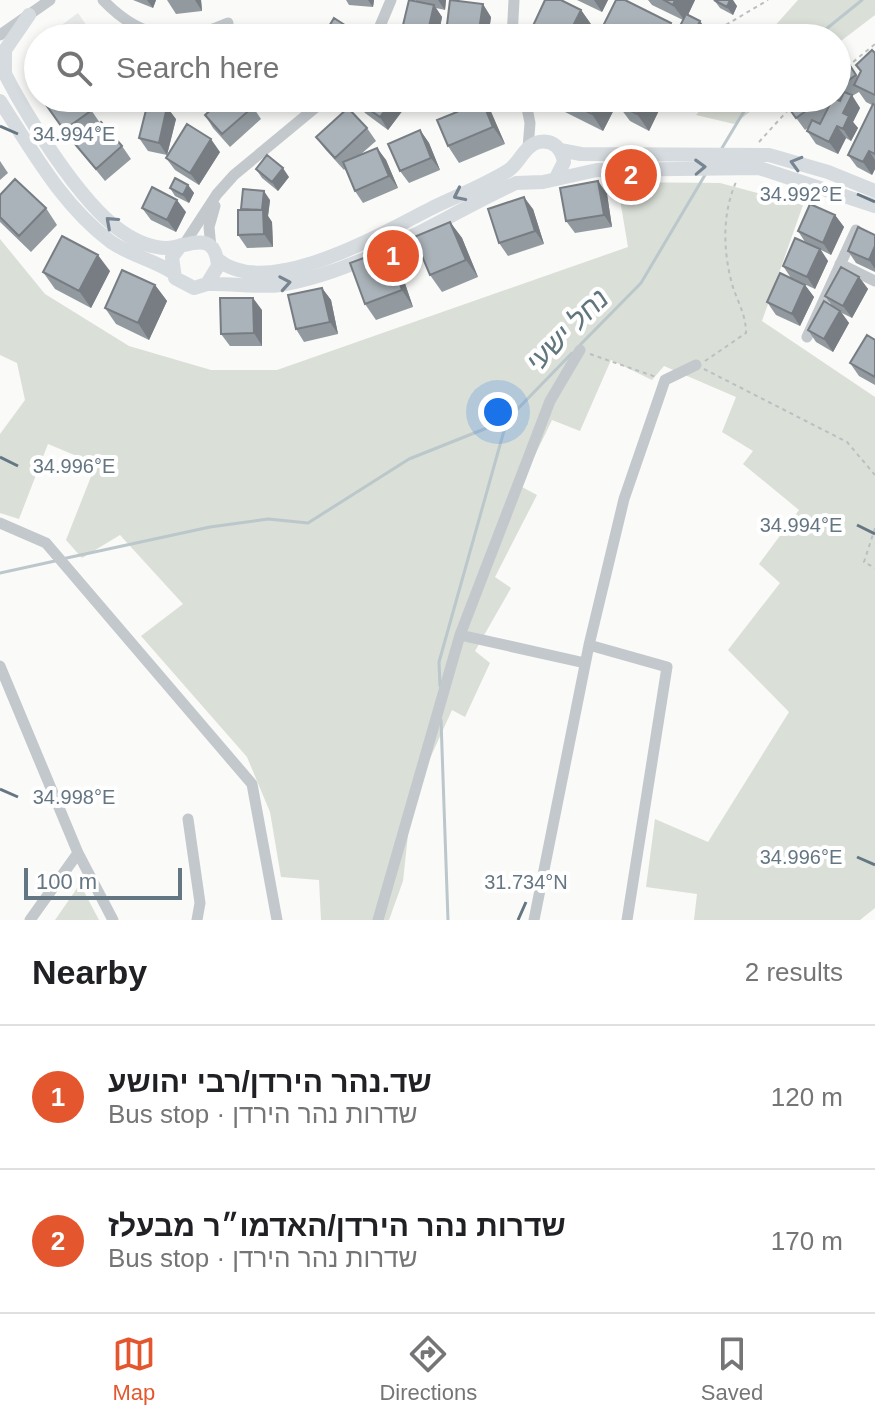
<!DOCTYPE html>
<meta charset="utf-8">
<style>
body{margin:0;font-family:Arial,Heebo,sans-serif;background:#f6f6f6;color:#202124}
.scale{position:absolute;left:24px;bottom:20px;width:158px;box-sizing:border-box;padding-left:8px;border:4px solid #657683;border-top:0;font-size:22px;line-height:28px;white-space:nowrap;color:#657683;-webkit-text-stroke:6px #fff;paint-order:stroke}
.you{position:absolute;left:498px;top:412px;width:28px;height:28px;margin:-20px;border:6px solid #fff;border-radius:50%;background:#1a73e8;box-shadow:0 0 0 12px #1a73e833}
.badge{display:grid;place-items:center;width:52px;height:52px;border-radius:50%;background:#e4572e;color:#fff;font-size:26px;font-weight:700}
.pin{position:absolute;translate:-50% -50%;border:4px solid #fff;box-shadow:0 2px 8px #0006}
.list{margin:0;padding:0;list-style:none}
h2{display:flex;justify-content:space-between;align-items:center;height:104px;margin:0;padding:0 32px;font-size:34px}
h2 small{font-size:26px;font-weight:400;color:#757577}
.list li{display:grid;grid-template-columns:52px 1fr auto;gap:24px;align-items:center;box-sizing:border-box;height:144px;padding:0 32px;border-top:2px solid #e0e0e0}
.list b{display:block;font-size:30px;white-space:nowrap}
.list p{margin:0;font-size:26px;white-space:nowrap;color:#757577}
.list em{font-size:26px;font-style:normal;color:#757577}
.icon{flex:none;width:44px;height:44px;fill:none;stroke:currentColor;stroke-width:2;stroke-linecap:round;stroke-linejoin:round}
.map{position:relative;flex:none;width:875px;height:920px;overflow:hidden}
.search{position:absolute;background:#fff;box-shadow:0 4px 12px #0003;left:24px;right:24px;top:24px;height:88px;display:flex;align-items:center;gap:20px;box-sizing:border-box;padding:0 28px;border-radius:44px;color:#757577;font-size:30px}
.sheet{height:392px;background:#fff}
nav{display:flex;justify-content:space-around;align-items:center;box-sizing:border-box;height:112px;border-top:2px solid #e0e0e0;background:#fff;font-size:22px;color:#757577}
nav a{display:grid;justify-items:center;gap:4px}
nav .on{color:#e4572e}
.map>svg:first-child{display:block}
.built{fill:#e8e9e9}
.green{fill:#dadfd7}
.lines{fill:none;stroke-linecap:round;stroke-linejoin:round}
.stream{stroke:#bbc7cb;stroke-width:3}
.path{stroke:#bbbfc2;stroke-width:2;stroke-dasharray:4 4;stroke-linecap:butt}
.minor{stroke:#c3c8cc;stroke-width:11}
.major{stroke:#d6dbdf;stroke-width:14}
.wall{fill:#929a9f}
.shaded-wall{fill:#777d82}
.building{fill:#aab3b9;stroke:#777d82;stroke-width:2}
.oneway{stroke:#768591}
.ticks{fill:none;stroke:#657683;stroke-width:3}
.labels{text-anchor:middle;stroke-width:8;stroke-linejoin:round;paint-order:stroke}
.water-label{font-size:28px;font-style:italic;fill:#60757c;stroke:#fff}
.ticks-label{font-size:20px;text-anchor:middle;fill:#657683;stroke:#fff;stroke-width:8;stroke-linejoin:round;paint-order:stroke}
</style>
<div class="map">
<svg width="875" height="920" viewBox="0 0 875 920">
<rect width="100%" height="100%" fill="#fafaf8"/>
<!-- built -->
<path class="built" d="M78 13 95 38H44Z"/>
<!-- green -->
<path class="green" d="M798 0H875V15L837 44V38H764Z
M711 98H768L734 124 696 115Z
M617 182 720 183 803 205 762 321 875 397V908L860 920H694L697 894 646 887 655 819 708 842 789 712 728 650 780 583 759 564 799 510 743 464 753 451 722 432 736 397 664 366 652 380 611 360 580 431 552 420 520 486 537 495 495 577 511 588 475 651 490 663 465 717 452 710 412 798 403 881 389 920H321L319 880 281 877 270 812 247 757 141 636 183 604 120 535 82 558 66 540 96 464 48 444 19 519 0 513V434L25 400 17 363 0 355V239L45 294 129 346 211 370H277L628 247Z
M80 884 99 920H55Z"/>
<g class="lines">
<!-- stream -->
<path class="stream" d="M815 38 862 0
M722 148 752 98
M580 345 641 283 705 175
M62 559 210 527 268 519 308 523 409 459 507 420
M0 573 55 561
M440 686 439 662 507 420 572 353
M441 720 448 920"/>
<!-- path -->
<path class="path" d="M719 29 768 0
M847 67 875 44
M759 142 789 109
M590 354 656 377
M705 361 746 333C746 314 737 301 732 284 723 250 722 214 736 182
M704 369 847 442 875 475
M875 528 864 562 875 568"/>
<!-- minor -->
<path class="minor" d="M103 0C141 40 180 45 228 23
M0 35 50 0
M375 38 391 0
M512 38 514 0
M525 98 530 123 528 148
M185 243 217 194 234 175 327 98
M211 248 209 227 215 206
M840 264 875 281
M807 337 856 230
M0 523 46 543 252 784 277 920
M460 635 585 663
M589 645 667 667 627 920
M0 666 78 853 113 920
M188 819 200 903 197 920
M30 920 78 853
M378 920 460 635 550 401 580 350
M534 920 589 645 624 499 665 380 696 365"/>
<!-- major -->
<path class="major" d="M0 64C23 111 79 202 121 231 134 240 151 248 167 248 188 247 215 228 218 266L207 284 194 288 175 278 172 257 181 245
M5 74V50L29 15
M0 101C33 152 62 205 111 242 130 255 153 260 172 272
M560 150 581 154 769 155 828 172 875 191
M217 259C267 302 384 232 432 208 457 196 485 185 509 170 520 162 525 145 539 142 553 139 562 149 564 162L556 178
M207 284C232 283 256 288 280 285 364 271 440 218 516 183L543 182 597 170 759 168 875 206"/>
</g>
<!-- wall -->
<path class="wall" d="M133 0H156L153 8Z
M167 0H201L202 11 176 14Z
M346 0H374L373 7 349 5Z
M416 0H446L445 10 436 8 442 17 438 38H412L403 25Z
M577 0H608L602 12Z
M648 0H695L688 15 706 29 701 38H688L685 37 679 28 683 20 652 5Z
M714 0 737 6 733 15 720 8Z
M581 10 593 27 587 38H536L531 30Z
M491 17 488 38H449L446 33Z
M875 53V169L872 175 857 167 848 155 872 105 866 102 859 92 852 96 860 108 853 122 858 128 851 141 846 138 838 154 816 144 807 131 809 127 805 130 788 107 801 98H837V72L849 64 858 77 861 72 856 65Z
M83 98 100 123 122 146 131 159 105 181 75 144 99 124 73 143 44 102Z
M280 98H295L286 106Z
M359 98H406L409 102 388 130 365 113 357 101Z
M451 98H485L505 144 459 163 448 146 457 112Z
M553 98H620L603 131 563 111Z
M665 98 649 131 630 121 618 105Z
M253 107 261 119 230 147 213 128 205 115Z
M176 119 167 155 148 151 139 138Z
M367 128 376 141 360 155 377 148 386 160 398 188 363 203 355 191 345 169 344 170 325 149 316 137Z
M420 130 429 143 440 170 409 183 400 171Z
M220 152 199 185 175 170 166 158Z
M0 161 8 173 0 180Z
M256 169 289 177 278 191 262 178Z
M598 181 607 194 612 227 575 233 566 221Z
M188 185 194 193 189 203 175 196 170 188Z
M0 195 46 208 57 225 31 252 0 222Z
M270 200 268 216 272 222 273 247 247 248 238 235 241 210Z
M142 208 186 212 176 232 151 220Z
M533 209 544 244 508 256 499 243Z
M835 215 844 227 831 255 821 250 828 261 815 289 791 278 783 266 805 242 798 231Z
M450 222 462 238 478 277 442 292 430 275Z
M875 235V272L856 263 848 251Z
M399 266 413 307 376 320 365 304Z
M110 271 91 308 55 289 43 272Z
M859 277 868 289 852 318 842 313 849 323 833 352 816 342 808 330 832 306 825 296Z
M155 285 167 301 149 340 116 324 105 308Z
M805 285 814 297 800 326 776 315 767 302Z
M322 288 331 300 338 334 304 342 296 329Z
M262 310V346H230L221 334Z
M875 340V385L859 376 850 363Z"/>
<!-- shaded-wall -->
<path class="shaded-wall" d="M147 0H156L153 8Z
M195 0H201L202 11Z
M368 0H374L373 7Z
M438 0H446L445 10Z
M594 0H608L602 12Z
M675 0H695L685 21 673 5Z
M730 0H733L737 6 733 15 727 7Z
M483 4 491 17 488 38 478 37Z
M434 5 442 17 438 38H433L428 31Z
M581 10 593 27 587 38H567Z
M700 21 706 29 701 38H695L693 35Z
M671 23 682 38H664Z
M351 29 358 38H346Z
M852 95 860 108 853 122 858 128 851 141 843 129V113Z
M394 98H406L409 102 388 130 380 117Z
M481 98H485L505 144 493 127Z
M600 98H620L603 131 592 114Z
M645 98H665L649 131 637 114Z
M167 107 176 119 167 155 159 143Z
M837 126 846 138 838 154 829 142Z
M420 130 429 143 440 170 431 158Z
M211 139 220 152 199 185 190 173Z
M377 148 386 160 398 188 389 176Z
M869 151 875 160V169L872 175 863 162Z
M283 168 289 177 278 191 272 182Z
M598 181 607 194 612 227 604 215Z
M188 185 194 193 189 203 183 195Z
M264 191 270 200 268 216 272 222 273 247 264 234 261 212Z
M524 197 533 209 544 244 535 231Z
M177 200 186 212 176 232 167 220Z
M835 215 844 227 831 255 823 243Z
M450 222 462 238 478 277 466 260Z
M875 246V269L869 260Z
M388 249 399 266 413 307 402 290Z
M820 249 828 261 815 289 807 277Z
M98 255 110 271 91 308 79 291Z
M859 277 868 289 852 318 843 306Z
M155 285 167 301 149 340 138 323Z
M805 285 814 297 800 326 792 314Z
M322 288 331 300 338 334 330 322Z
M253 298 262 310V346L254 333Z
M840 311 849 323 833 352 824 339Z"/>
<!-- building -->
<path class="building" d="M409 0 434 5 428 31 403 25Z
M450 0 483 4 478 37 446 33Z
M545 0H561L581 10 567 38H541L542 36 531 30Z
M616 0H625L671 23 664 38H597Z
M664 0H675L673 5Z
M714 0H730L727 7Z
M686 14 700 21 693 35 679 28Z
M334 18 351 29 346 38H322Z
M215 32 218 38H203Z
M395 32 408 38H393Z
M872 50 875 53V95L854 85 861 71 856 65Z
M849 64 856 75 837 88V72Z
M844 92 852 95 843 113 849 116 843 129 837 126 829 142 807 131 812 120 820 124 833 98 840 101Z
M49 98H83L92 110 64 130 44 102Z
M224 98H245L253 107 222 134 205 115Z
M359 98H394L380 117 357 101Z
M451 98H481L493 127 448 146 437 120 457 112Z
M559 98H600L592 114Z
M622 98H645L637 114 618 105Z
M801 98H824L796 118 788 107Z
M148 102 167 107 159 143 139 138Z
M873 104 875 105V154L869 151 863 162 848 155Z
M348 108 367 128 335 158 316 137Z
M101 122 122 146 96 169 75 144Z
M187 124 211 139 190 173 166 158Z
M420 130 431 158 400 171 388 144Z
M377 148 389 176 355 191 343 162Z
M267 155 283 168 272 182 256 169Z
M175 178 188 185 183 195 170 188Z
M15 179 46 208 19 236 0 217V195Z
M598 181 604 215 566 221 560 188Z
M152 187 177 200 167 220 142 208Z
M243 189 264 191 262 210 241 209Z
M524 197 535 231 499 243 488 209Z
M810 204 835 215 823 243 798 231Z
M238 210H263L264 234 238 235Z
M450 222 466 260 430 275 414 237Z
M858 227 875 235V246L869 260 848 251Z
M62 236 98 255 79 291 43 272Z
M795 238 820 249 807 277 783 266Z
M388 249 402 290 365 304 350 263Z
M841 267 859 277 843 306 825 296Z
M122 270 155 285 138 323 105 308Z
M780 273 805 285 792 314 767 302Z
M322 288 330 322 296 329 288 295Z
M220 298H253L254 333 221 334Z
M824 301 840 311 824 339 808 330Z
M867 335 875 340V377L850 363Z"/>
<!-- one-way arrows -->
<defs><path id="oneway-chevron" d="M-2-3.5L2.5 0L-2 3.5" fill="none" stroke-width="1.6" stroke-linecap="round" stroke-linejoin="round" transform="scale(2)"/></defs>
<g class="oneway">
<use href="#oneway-chevron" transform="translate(796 163) rotate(-164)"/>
<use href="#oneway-chevron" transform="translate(700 167) rotate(-2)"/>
<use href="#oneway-chevron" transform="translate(459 195) rotate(154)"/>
<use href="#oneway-chevron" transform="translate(111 222) rotate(-138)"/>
<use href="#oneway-chevron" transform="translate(285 283) rotate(-10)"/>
</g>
<!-- ticks -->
<path class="ticks" d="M0 126 18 134M857 194 875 202M0 457 18 466M857 525 875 534M0 789 18 797M857 857 875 865M518 920 526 902"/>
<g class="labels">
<!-- water labels -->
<g class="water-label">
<text transform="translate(567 330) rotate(-45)" y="10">נחל ישעי</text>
</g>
</g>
<g class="ticks-label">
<text x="74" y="141">34.994°E</text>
<text x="801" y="201">34.992°E</text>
<text x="74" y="473">34.996°E</text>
<text x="801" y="532">34.994°E</text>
<text x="74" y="804">34.998°E</text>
<text x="801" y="864">34.996°E</text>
<text x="526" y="889">31.734°N</text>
</g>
</svg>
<div class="scale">100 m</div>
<div class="you"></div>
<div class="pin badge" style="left:393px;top:256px">1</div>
<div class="pin badge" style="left:631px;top:175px">2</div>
<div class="search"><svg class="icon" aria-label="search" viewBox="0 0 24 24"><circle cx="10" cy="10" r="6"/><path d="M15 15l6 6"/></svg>Search here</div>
</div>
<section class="sheet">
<h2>Nearby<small>2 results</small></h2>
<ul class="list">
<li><span class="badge">1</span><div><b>שד.נהר הירדן/רבי יהושע</b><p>Bus stop · שדרות נהר הירדן</p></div><em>120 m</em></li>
<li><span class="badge">2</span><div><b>שדרות נהר הירדן/האדמו״ר מבעלז</b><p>Bus stop · שדרות נהר הירדן</p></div><em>170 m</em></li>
</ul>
</section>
<nav>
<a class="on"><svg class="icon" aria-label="map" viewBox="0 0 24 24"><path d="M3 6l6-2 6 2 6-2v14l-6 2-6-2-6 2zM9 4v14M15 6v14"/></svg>Map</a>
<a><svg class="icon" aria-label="directions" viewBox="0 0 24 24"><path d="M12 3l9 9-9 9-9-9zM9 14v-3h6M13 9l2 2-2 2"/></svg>Directions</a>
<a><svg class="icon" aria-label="saved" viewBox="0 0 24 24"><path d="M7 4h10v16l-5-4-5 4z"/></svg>Saved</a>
</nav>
